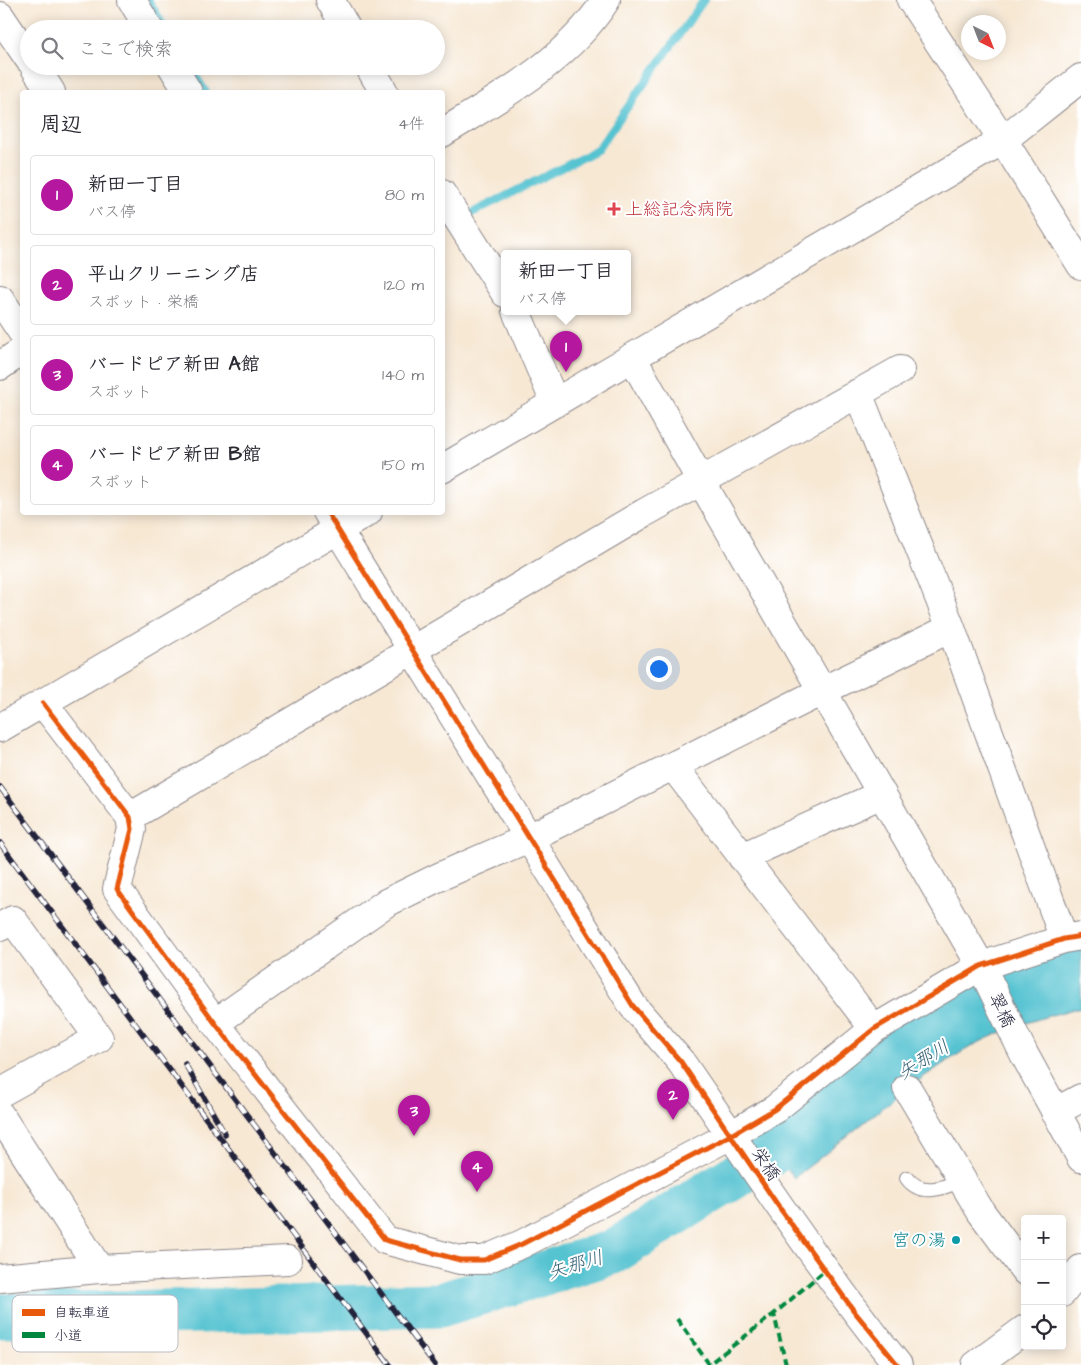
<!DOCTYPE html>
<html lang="ja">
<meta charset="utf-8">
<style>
body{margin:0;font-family:"Architects Daughter","Klee One",sans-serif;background:#f2f2f3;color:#2b2b33}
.controls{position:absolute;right:15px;bottom:15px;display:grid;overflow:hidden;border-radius:5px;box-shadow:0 2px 12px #0003}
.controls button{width:45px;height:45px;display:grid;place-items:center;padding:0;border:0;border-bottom:1px solid #e1e1e2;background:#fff;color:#2b2b33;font:25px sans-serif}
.compass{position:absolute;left:961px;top:15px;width:45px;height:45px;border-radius:50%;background:#fff;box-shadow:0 2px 12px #0003;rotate:138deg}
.you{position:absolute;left:658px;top:668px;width:18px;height:18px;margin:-12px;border:4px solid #fff;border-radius:50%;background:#1a73e8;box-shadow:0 0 0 8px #1a73e833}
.badge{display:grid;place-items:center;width:32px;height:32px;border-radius:50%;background:#b5179e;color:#fff;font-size:16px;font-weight:700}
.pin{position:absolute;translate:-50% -41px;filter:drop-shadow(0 1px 2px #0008)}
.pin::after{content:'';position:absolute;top:26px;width:18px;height:15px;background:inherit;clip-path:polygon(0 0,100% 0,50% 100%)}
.popup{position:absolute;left:501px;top:250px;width:130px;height:65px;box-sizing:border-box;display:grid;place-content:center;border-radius:5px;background:#fff;filter:drop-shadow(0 1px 4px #0005);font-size:16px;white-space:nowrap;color:#7c7c81}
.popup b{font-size:19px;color:#2b2b33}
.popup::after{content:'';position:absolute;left:50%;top:100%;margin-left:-10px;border:10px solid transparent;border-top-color:#fff}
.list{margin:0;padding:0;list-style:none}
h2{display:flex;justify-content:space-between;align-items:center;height:65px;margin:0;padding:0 20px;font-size:21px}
h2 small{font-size:16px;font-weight:400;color:#7c7c81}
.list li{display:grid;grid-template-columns:32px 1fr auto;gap:15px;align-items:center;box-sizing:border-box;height:80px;margin:0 10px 10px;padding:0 10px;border:1px solid #e1e1e2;border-radius:5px}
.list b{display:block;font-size:19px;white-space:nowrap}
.list p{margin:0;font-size:16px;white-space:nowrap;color:#7c7c81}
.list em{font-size:16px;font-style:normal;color:#7c7c81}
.icon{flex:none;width:28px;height:28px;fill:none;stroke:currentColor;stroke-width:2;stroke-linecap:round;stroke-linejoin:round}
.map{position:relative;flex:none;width:1081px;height:1365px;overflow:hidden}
.search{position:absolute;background:#fff;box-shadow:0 2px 12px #0003;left:20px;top:20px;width:425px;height:55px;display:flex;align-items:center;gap:12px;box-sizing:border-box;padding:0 18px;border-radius:28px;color:#7c7c81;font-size:19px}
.panel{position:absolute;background:#fff;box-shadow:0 2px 12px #0003;left:20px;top:90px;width:425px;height:425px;border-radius:5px}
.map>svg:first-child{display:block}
.water{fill:#57c3d1;stroke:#3c7286}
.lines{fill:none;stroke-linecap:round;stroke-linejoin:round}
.stream{stroke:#57c3d1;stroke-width:8}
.river{stroke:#57c3d1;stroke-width:45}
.lane-casing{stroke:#8c8588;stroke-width:16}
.street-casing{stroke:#8c8588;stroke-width:30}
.secondary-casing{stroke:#8c8588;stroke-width:30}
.lane{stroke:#fff;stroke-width:14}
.street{stroke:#fff;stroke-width:28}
.secondary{stroke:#fff;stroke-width:28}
.rail-casing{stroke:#22223b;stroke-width:5.5}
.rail{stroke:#fff;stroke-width:4;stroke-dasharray:11;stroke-linecap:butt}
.quiet{stroke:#00873e;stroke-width:4;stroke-dasharray:8 4;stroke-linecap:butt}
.cycleway-casing{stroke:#fff;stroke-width:8}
.cycleway{stroke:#e8590c;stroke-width:5}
.health-dot{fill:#e0444e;stroke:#fff;stroke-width:2}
.culture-dot{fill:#0f9aa8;stroke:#fff;stroke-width:2}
.labels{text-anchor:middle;stroke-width:4;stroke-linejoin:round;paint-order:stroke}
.health-label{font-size:18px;fill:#be3a42;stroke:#fff;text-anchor:start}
.street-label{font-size:18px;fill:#22223b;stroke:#fff}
.culture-label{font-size:18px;fill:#0d838f;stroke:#fff;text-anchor:end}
.water-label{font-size:19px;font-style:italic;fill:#376277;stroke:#fff}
.key{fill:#fff;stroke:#bdbdc4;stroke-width:1}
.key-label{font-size:14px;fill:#22223b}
</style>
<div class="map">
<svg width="1081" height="1365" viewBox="0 0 1081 1365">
<rect width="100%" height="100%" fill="#fff"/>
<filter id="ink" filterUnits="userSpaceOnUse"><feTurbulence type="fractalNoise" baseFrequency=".02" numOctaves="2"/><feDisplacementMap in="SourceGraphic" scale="10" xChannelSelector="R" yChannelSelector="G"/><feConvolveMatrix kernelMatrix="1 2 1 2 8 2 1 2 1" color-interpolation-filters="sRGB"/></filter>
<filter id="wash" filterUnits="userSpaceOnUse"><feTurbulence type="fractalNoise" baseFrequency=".0096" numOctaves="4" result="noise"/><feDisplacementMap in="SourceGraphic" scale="20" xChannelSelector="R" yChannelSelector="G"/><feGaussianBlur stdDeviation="1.12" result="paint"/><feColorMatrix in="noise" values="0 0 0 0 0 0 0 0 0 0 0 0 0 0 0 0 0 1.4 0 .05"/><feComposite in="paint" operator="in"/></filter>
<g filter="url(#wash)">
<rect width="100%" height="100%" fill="#f7e8d4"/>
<!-- water -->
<path class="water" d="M1081 947V1007C1044 1017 1008 1027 974 1045 908 1082 854 1133 794 1178L761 1131 879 1035 972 981Z"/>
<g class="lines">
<!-- stream -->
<path class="stream" d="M148 0 166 29
M189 66 206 92
M442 228 597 150 704 0"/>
<!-- river -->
<path class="river" d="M0 1316 440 1305 613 1252 827 1119"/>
</g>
</g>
<g filter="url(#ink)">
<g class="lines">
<!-- lane casing -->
<g class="lane-casing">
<path id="lane" d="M907 1178C921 1197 944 1188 961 1180"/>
</g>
<!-- street casing -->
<g class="street-casing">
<path id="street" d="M132 0 149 29
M330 0 347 29
M172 66 188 92
M369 66 384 92
M442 133C502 96 567 61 606 0
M442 194 505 293
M0 299 22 332
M516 311 555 403
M632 357 701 481 981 966 1024 1054 1081 1158
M0 366 22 351
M858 393 951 628 1064 939
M442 469 1003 140 1081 78
M338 530 633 1006 681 1062 731 1135
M43 703 130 817 132 829 117 889 215 1023 385 1240 460 1260H484L522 1244 731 1135 775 1109 874 1029 981 966 1064 939 1081 936
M0 728 368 512
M673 766 874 1029
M130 817 644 513 900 370
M742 857 882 794
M0 927 13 920 99 1038 0 1093
M215 1023 386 903 441 876 529 838 822 691 951 628
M907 1088 981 1212 1025 1271
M1055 1112 1081 1098
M0 1115 99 1269
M0 1278 99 1269 288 1260
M1062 1293 1081 1269
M976 1365 1025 1329"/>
</g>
<!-- secondary casing -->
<g class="secondary-casing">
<path id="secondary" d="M911 0 1003 140 1081 265
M0 16 29 59
M34 66 51 92
M327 512 338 530
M731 1135C784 1214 838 1291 898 1365"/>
</g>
<!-- lane -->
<use href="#lane" class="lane"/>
<!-- street -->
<use href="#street" class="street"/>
<!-- secondary -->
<use href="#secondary" class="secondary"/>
<!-- rail casing -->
<g class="rail-casing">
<path id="rail" d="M0 787 435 1365
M0 843 390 1365
M185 1064 225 1134"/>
</g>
<!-- rail -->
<use href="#rail" class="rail"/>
<!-- quiet -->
<path class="quiet" d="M677 1319 709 1364 774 1314
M786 1365 774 1314 825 1270"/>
<!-- cycleway casing -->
<g class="cycleway-casing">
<path id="cycleway" d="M327 512 633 1006 681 1062 779 1207 854 1311 898 1365
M43 703 130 817 132 829 117 889 215 1023 385 1240 460 1260H484L522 1244 731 1135 775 1109 874 1029 981 966 1064 939 1081 936"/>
</g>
<!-- cycleway -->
<use href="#cycleway" class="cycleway"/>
</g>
</g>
<!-- markers -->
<path class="health-dot" d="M611.5 201.5h5v5h5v5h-5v5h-5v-5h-5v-5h5z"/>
<circle class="culture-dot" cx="956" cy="1240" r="5"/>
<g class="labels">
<!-- health labels -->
<g class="health-label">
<text x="625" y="215">上総記念病院</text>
</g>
<!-- street labels -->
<g class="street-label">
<text transform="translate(1002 1010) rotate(64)" y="6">翠橋</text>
<text transform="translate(766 1164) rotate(56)" y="6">栄橋</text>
</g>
<!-- culture labels -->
<g class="culture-label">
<text x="946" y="1246">宮の湯</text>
</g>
<!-- water labels -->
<g class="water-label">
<text transform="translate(923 1059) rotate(-32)" y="7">矢那川</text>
<text transform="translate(575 1264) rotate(-17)" y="7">矢那川</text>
</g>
</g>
<!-- legend -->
<rect x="12" y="1295" width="166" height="57" rx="8" class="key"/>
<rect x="22" y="1309" width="23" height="7" fill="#e8590c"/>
<rect x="22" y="1332" width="23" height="6" fill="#00873e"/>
<g class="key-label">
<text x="54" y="1317">自転車道</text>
<text x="54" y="1340">小道</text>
</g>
</svg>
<div class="controls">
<button>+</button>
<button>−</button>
<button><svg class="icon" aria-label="locate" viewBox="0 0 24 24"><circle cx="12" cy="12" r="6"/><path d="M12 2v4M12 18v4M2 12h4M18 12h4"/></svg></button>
</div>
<svg class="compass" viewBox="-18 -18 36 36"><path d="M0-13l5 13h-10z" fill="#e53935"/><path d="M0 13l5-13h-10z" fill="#7c7c81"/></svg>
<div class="you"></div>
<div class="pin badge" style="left:566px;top:372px">1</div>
<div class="popup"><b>新田一丁目</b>バス停</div>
<div class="pin badge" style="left:673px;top:1120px">2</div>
<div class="pin badge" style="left:414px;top:1136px">3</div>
<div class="pin badge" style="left:477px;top:1192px">4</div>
<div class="search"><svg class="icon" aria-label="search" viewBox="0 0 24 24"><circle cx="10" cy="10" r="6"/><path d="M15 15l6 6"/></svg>ここで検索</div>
<section class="panel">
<h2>周辺<small>4件</small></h2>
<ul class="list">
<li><span class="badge">1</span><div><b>新田一丁目</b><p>バス停</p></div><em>80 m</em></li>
<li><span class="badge">2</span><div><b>平山クリーニング店</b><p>スポット · 栄橋</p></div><em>120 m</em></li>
<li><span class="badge">3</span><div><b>バードピア新田 A館</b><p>スポット</p></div><em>140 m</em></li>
<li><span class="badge">4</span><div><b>バードピア新田 B館</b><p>スポット</p></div><em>150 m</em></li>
</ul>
</section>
</div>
